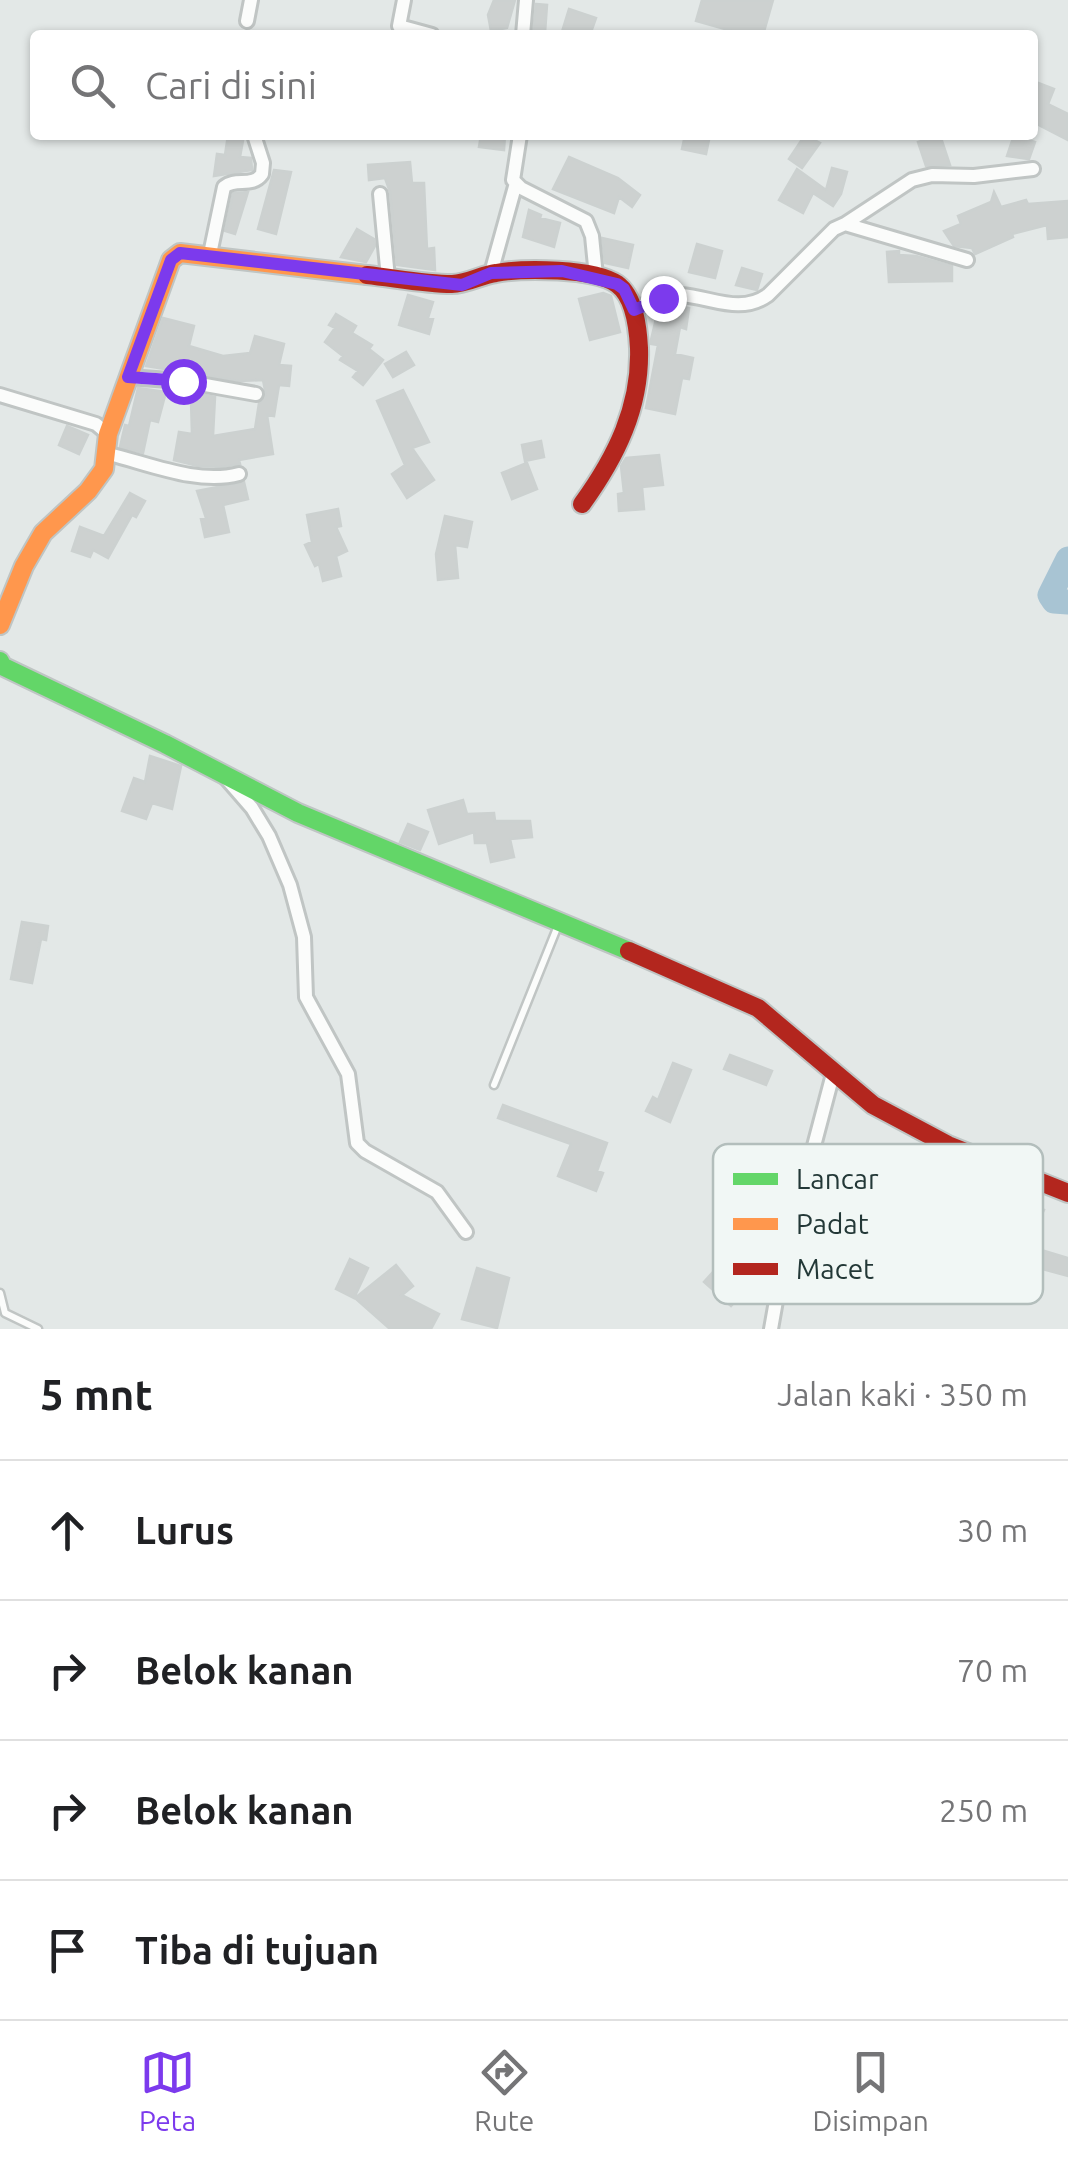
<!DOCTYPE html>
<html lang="id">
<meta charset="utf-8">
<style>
body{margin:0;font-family:Ubuntu,sans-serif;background:#f2f2f2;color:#202124}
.stop{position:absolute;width:30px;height:30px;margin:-22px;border:8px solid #7c3aed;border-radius:50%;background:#fff}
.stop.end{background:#7c3aed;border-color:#fff;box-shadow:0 2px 10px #0008}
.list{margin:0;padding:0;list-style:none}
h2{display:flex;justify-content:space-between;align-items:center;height:130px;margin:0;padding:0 40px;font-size:42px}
h2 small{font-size:32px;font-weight:400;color:#757577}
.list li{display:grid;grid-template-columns:65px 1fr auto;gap:30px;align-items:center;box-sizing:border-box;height:140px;padding:0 40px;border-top:2px solid #e0e0e0}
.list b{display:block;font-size:38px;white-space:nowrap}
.list em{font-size:32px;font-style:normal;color:#757577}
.icon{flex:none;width:55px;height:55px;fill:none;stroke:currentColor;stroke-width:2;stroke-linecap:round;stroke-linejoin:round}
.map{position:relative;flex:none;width:1068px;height:1329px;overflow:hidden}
.search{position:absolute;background:#fff;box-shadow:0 2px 8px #0004;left:30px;right:30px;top:30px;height:110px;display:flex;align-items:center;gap:25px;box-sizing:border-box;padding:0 35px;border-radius:10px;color:#757577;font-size:38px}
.sheet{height:690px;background:#fff}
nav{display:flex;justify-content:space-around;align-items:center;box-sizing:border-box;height:140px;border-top:2px solid #e0e0e0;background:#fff;font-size:28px;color:#757577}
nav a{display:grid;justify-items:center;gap:5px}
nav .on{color:#7c3aed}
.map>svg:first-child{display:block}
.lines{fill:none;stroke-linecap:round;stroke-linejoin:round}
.river{stroke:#a8c4d3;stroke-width:25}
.building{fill:#cdd1d0;stroke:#ccd1d0;stroke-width:2.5}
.lane-casing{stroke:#c0c5c4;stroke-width:11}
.street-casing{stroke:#c0c5c4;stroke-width:18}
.fast-casing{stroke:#bfc5c4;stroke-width:22}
.slow-casing{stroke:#bfc5c4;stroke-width:22}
.jam-casing{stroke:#bfc5c4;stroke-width:22}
.lane{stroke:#fbfcfb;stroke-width:6}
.street{stroke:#fbfcfb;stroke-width:12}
.fast{stroke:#63d668;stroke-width:18}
.slow{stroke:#ff974d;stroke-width:18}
.jam{stroke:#b3261e;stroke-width:18}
.route{stroke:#7c3aed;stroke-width:12}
.key{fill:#f1f7f5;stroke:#b3bebc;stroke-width:2.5}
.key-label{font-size:28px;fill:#233837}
</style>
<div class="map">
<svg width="1068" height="1329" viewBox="0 0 1068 1329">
<rect width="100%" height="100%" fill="#e3e8e7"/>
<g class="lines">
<!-- river -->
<path class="river" d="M1068 559 1050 595 1054 601 1068 602"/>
</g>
<!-- building -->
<path class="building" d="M494 0H515L507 28 491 31 488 15Z
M702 0H773L763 35H746L696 21Z
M536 4 547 5 545 33 533 32Z
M569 9 596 18 590 35H561Z
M1033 81 1054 89 1048 104 1068 114V140L1033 122Z
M228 135H244L240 157 251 158 252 170 214 176 217 154 225 155Z
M481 135H505L504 150 479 147Z
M685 135H710L706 154 682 149Z
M805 135 820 143 802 168 789 159Z
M940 135 950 165 926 166 918 142Z
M1014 135 1035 142 1029 159 1007 156Z
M569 157 618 178 640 195 632 207 619 197 614 213 553 189Z
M410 162 412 183H424L427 249 434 248 435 270 397 265 390 192 385 178 369 180 368 165Z
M832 168 847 172 841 194 833 206 813 193 803 213 779 200 797 169 826 190Z
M274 170 291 172 276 234 258 229Z
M248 192 235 234 225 231 233 193Z
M994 192 1001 207 1026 200 1028 204 1068 201V237L1048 239 1047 225 1012 234 1013 237 975 254 972 248 954 246 944 231 961 224 958 216 991 202Z
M529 210 541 215 540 218 560 223 554 247 523 237Z
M357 229 374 239 375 246 366 262 341 257Z
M602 238 633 245 628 268 605 263Z
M697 244 722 251 715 278 689 272Z
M899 251V255L916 256 952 266V281L889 282 887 252Z
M742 268 762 274 757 290 736 285Z
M603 293 611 296 620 332 590 340 579 299Z
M408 295 433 302 428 318 433 319 429 334 399 325Z
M674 306 689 308 686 329 680 327 675 354 693 358 689 379 682 378 675 414 646 408 658 345 651 344V340L658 310Z
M336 314 356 326 352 333 372 345 369 349 383 360 363 385 353 377 358 371 340 360 343 356 325 342 335 328 329 325Z
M163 318 194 326 189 346 223 356 250 353 255 336 284 344 279 365 291 366 289 386 279 385 274 416 267 415 273 454 239 460 240 464 222 467 198 466 174 460 179 432 192 434 191 401H199L200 394 215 397 213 436 255 429 259 403 266 395 263 380 239 381 146 366Z
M406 352 414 365 393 377 385 364Z
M138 388 166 392 158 422 150 420 143 453 120 447 125 425 129 426Z
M403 390 429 442 412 448 434 480 407 498 392 474 405 465 377 401Z
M67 426 88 435 79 454 59 445Z
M541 441 544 457 525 461 522 445Z
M659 455 663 485 642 487 644 509 619 511 618 494 624 493 621 466 626 458Z
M527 463 537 489 512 499 502 473Z
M244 482 248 499 223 505 229 532 205 537 201 519 206 518 197 491Z
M130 493 145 501 136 517 132 515 108 558 93 550 90 557 72 551 80 527 104 536Z
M338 509 341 526 336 527 347 551 336 556 341 576 323 581 319 564 315 566 305 545 312 542 307 515Z
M445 516 472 522 467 547 455 545 458 578 438 580 436 554Z
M150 756 181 766 172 809 152 803 146 819 122 811 134 778 145 782Z
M463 800 467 814 494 813 495 821H530L532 837 510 839 514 857 491 862 487 843H475L474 832 439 844 428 810Z
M408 824 428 832 420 850 400 842Z
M22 922 48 926 46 940 41 939 32 983 11 979Z
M730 1055 772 1071 766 1085 724 1069Z
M673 1063 691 1070 670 1122 646 1111 653 1097 658 1100Z
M503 1105 607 1143 597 1171 603 1173 596 1191 558 1176 571 1144 498 1118Z
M1025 1202 1044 1210 1028 1246 1068 1258V1276L1002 1258Z
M730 1253 757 1277 731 1306 704 1282Z
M350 1259 368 1268 354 1298 336 1289Z
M396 1265 413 1286 402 1295 439 1314 431 1329H390L355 1298Z
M477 1268 509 1278 497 1328 462 1319Z"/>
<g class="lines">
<!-- lane casing -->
<g class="lane-casing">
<path id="lane" d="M494 1085 559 923
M0 1293 5 1313 38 1329"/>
</g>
<!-- street casing -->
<g class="street-casing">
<path id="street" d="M404 0 399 26 432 35
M247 21 251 0
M523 35 526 0
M520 135 513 180 521 188 586 221 592 236 596 276
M380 194 388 278
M845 224 912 180 932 175 974 176 1033 169
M210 254 224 187C236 177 252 188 262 174L263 163 254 135
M491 273 516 183
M634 310C649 302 664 295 681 295 711 297 740 315 768 295L834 229 845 224 967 260
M128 377 183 381 256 394
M0 395 96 424 108 434
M109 454C150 464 198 485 239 474
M226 778 252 808 269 836 290 885 304 937 306 997 348 1074 357 1143 365 1151 437 1192 466 1232
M771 1329 782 1267 833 1074"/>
</g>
<!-- fast casing -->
<g class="fast-casing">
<path id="fast" d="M0 661 2 666 165 744 298 813 629 951"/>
</g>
<!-- slow casing -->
<g class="slow-casing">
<path id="slow" d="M0 625 24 566 43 533 88 491 104 469 108 434 171 260 180 253 367 275"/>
</g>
<!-- jam casing -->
<g class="jam-casing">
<path id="jam" d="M367 275C395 278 424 284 452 284 467 284 481 275 496 273 523 268 594 268 617 284 635 297 638 329 639 348 641 407 616 457 582 504
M629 951 758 1008 873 1105 948 1145 1068 1193"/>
</g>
<!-- lane -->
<use href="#lane" class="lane"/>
<!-- street -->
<use href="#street" class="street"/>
<!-- fast -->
<use href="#fast" class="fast"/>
<!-- slow -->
<use href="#slow" class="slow"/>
<!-- jam -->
<use href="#jam" class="jam"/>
</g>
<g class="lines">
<!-- route -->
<path class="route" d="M183 381 128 377 171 260 180 253 462 285 491 273 562 271 617 284 624 289 634 310 663 298"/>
</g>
<!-- legend -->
<rect x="713" y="1144" width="330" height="160" rx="15" class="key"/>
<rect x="733" y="1173" width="45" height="12" fill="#63d668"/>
<rect x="733" y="1218" width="45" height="12" fill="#ff974d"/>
<rect x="733" y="1263" width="45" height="12" fill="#b3261e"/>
<g class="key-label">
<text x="796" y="1189">Lancar</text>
<text x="796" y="1234">Padat</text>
<text x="796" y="1279">Macet</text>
</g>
</svg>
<div class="stop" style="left:183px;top:381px"></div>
<div class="stop end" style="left:663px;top:298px"></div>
<div class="search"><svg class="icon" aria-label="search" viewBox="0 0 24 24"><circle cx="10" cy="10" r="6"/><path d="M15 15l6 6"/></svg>Cari di sini</div>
</div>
<section class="sheet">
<h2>5 mnt<small>Jalan kaki · 350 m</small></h2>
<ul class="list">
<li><svg class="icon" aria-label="ahead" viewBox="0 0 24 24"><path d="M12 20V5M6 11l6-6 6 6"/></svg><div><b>Lurus</b></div><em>30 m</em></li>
<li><svg class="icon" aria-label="right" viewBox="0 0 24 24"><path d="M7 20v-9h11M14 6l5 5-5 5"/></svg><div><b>Belok kanan</b></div><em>70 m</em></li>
<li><svg class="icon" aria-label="right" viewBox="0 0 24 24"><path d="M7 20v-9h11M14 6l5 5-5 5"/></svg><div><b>Belok kanan</b></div><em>250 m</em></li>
<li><svg class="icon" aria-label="arrive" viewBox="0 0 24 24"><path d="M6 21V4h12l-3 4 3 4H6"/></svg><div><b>Tiba di tujuan</b></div></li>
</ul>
</section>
<nav>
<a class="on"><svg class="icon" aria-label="map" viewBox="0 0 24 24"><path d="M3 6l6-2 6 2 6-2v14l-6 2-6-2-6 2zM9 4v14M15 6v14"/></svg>Peta</a>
<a><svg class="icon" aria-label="directions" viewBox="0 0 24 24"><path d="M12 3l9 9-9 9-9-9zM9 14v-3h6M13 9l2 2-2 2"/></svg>Rute</a>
<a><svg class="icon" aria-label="saved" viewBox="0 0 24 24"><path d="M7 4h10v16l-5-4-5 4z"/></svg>Disimpan</a>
</nav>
